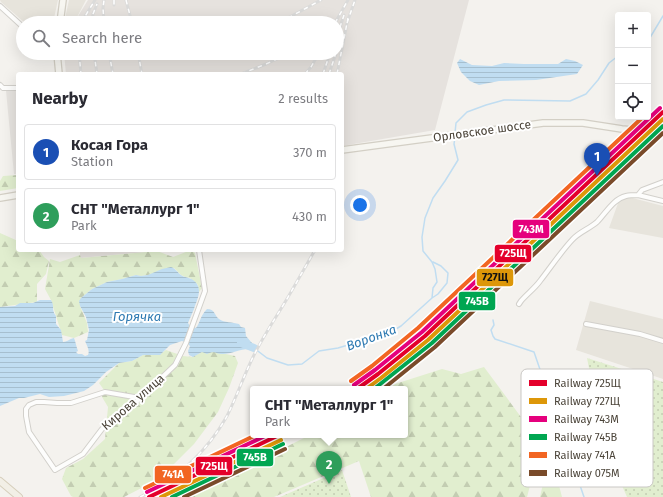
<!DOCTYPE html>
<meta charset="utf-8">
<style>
body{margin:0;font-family:"Fira Sans",sans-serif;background:#f7f7f7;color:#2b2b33}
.controls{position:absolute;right:12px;top:12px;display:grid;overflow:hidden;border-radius:4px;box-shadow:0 4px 16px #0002}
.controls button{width:36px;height:36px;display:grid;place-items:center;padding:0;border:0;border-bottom:1px solid #e1e1e2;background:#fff;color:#2b2b33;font:20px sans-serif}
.you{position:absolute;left:360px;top:205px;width:14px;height:14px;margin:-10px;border:3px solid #fff;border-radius:50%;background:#1a73e8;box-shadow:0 0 0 6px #1a73e833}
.badge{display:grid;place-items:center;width:26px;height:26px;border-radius:50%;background:#0b8043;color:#fff;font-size:13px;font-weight:700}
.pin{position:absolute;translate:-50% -33px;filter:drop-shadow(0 1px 2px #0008)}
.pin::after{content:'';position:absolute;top:21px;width:14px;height:12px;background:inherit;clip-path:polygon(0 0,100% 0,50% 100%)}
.popup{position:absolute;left:250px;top:386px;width:158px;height:52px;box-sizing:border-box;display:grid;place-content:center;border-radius:4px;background:#fff;filter:drop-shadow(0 1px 3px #0005);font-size:13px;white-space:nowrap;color:#7c7c81}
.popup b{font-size:15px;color:#2b2b33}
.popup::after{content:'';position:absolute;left:50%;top:100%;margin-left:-8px;border:8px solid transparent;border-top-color:#fff}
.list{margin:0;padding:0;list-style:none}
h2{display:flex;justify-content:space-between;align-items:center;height:52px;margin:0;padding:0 16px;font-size:17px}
h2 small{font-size:13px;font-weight:400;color:#7c7c81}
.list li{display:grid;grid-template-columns:26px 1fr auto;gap:12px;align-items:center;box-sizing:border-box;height:56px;margin:0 8px 8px;padding:0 8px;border:1px solid #e1e1e2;border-radius:4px}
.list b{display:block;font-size:15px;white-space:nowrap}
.list p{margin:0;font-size:13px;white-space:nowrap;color:#7c7c81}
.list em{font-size:13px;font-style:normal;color:#7c7c81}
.icon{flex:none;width:22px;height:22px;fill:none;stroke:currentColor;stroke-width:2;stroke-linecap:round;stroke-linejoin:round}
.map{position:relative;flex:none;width:663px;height:497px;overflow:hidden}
.search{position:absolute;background:#fff;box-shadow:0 4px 16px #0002;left:16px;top:16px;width:328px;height:44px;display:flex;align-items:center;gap:10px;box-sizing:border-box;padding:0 14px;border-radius:22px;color:#7c7c81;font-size:15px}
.panel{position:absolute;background:#fff;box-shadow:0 4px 16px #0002;left:16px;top:72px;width:328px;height:180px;border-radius:4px}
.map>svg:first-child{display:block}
.residential{fill:#e7e4dc}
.industrial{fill:#e6e2de}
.grass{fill:url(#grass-dots)}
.forest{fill:url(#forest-firs)}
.parking{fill:#e6e3df}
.water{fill:url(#water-rules)}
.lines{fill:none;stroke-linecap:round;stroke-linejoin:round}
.stream{stroke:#c0ddf1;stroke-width:1.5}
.river{stroke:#c0ddf1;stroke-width:8}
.street-casing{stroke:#d2d0cb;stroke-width:6}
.secondary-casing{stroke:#d3cfc5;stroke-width:8}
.primary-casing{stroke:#d6cebb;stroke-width:8}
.street{stroke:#fdfdfc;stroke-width:4}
.secondary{stroke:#f7f6f1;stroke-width:5.5}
.primary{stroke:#f2efe6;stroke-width:6}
.rail-casing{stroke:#dbdbda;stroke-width:3}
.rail{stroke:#fff;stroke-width:1.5;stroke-dasharray:4.5;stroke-linecap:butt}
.rail-1-casing{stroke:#fff;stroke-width:7}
.rail-2-casing{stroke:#fff;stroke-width:7}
.rail-3-casing{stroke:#fff;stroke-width:7}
.rail-4-casing{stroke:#fff;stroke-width:7}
.rail-5-casing{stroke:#fff;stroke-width:7}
.rail-6-casing{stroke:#fff;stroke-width:7}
.rail-1{stroke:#e4002b;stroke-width:4}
.rail-2{stroke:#dd9709;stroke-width:4}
.rail-3{stroke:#e5007d;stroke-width:4}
.rail-4{stroke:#00a651;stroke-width:4}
.rail-5{stroke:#f26522;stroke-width:4}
.rail-6{stroke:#7a4b2a;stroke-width:4}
.labels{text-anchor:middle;stroke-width:4;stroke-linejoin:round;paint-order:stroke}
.street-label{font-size:12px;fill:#4b4439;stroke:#fff}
.water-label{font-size:13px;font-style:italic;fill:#2e7ab2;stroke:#fff}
.key{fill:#fff;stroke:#c9c7c4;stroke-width:1}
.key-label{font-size:11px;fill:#4b4439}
.line-badge{stroke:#fff;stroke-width:1.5}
.badge-label{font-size:11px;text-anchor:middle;font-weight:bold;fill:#fff}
.pale-badge-label{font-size:11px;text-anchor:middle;font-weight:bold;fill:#111}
</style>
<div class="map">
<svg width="663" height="497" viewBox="0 0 663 497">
<defs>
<pattern id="grass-dots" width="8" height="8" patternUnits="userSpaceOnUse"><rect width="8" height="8" fill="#e1eecf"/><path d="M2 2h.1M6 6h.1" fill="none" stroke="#c3cdb2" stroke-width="1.8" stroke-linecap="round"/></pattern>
<pattern id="forest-firs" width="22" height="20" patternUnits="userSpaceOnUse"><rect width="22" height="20" fill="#e1eecf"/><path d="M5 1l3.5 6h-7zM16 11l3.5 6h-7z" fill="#c3cdb2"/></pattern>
<pattern id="water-rules" width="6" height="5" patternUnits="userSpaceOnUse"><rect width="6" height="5" fill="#c0ddf1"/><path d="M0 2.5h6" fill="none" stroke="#a6bfcf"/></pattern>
</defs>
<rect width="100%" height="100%" fill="#f4f2ee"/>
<!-- residential -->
<path class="residential" d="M0 0H58L53 23H25L1 2Z
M69 0H86L75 21 73 23H64Z
M621 195 663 206V238L609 228Z
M590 301 663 319V379L576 350Z"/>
<!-- industrial -->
<path class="industrial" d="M88 0H469L435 130 342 146V74H66L64 53H337V23H73L75 21Z
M80 250H157V251L80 258Z"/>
<!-- grass -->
<path class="grass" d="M587 358 663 382V497H627L604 445Z
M342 470 351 497H280Z"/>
<!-- forest -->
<path class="forest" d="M18 175V188L0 191V181L3 176Z
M0 233 18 241V250H39L44 257 49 261 46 274 37 284V302L0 307Z
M191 250 195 253 202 288 199 292 198 285 190 278 185 277 181 275 174 268 148 275 141 276 136 275 122 279 107 282 92 289 81 298 80 306 87 323 88 332 74 338 62 335 51 300 45 289 50 259 60 262 80 255 81 258 157 251 173 257Z
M166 350 183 356 192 357 202 352 212 351 235 356 238 363 229 388 218 412 194 444 159 479 124 497H73L71 496 62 479 66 468 83 459 105 439 108 407 102 397 104 390 99 383 119 363 132 361 143 355 160 354Z
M484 367 541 444 527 497H371L359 461 274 497H186L310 435H405V389H388L395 384 442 369 461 374Z
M556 474 562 497H540L542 488 547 475Z"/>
<!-- parking -->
<path class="parking" d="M16 90H18V174H14L6 91Z"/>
<!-- water -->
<path class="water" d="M460 59 472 65 492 66 504 63 524 64H558L566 59 575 61 583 65 577 74 536 80 499 81 479 85 470 81 461 72 457 63Z
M171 267C176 269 178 273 181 275 185 278 189 277 193 280 204 288 197 299 194 309 192 314 190 318 188 323L190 326 196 328C201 321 200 316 207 309 215 309 214 315 219 319 224 323 233 322 239 324L241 327 245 328 246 336 252 343 249 349C240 349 231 354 223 354 215 354 215 350 207 354L202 352 193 357 189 355 188 351 190 346 187 343 182 341 170 345 160 355H143L132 361 119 363 106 372 93 385 84 391 64 396 49 397 40 394 24 398H19L0 406V307L15 306 20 303H33L40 300H51C55 306 51 310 56 316V324L61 330 63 342C67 342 69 339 74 338 76 343 76 346 78 351L76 352 78 354H82L85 356 88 355C90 350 87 346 85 341L87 340 89 330 86 317 80 306 79 301 81 298 92 289 107 282 122 279 136 275 141 276 148 275 162 269Z"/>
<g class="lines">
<!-- stream -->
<path class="stream" d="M648 41 663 16
M455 133 456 123 467 112 486 105 504 100 570 101 586 94 598 80 609 63 618 56
M432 298 438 294 447 283 448 273 441 266 433 262
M493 320 494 325 491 330 493 336 495 339 534 352 584 497
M254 348 267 358 288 365 302 364 319 351 338 348 391 332 401 326 432 298 433 288 437 282 435 269 432 262 423 251 422 237 425 218 433 198 445 181 458 160 454 144 455 137"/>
<!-- river -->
<path class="river" d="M241 343 254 348"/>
<!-- street casing -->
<g class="street-casing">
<path id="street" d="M0 6 23 27
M0 85 3 88H18
M638 195 663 201
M519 304 521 301C527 294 535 288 540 281 551 267 560 253 572 240 579 232 589 229 597 222 606 213 613 199 626 196 630 195 634 195 638 195L642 190 663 182
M586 324 640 334 663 341
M140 398 105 392 71 403H57L44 402H36L29 405 26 409V416L29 432 55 470 83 454 102 429 133 405 175 365 186 343 205 291 199 250"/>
</g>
<!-- secondary casing -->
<g class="secondary-casing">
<path id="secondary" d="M60 23 63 0
M57 53 59 74
M342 150 543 123H583L622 129 663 133
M0 198 18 195"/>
</g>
<!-- primary casing -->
<g class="primary-casing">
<path id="primary" d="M0 481 19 497"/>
</g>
<!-- street -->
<use href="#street" class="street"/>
<!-- secondary -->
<use href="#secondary" class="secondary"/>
<!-- primary -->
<use href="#primary" class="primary"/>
<!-- rail casing -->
<g class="rail-casing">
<path id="rail" d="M114 0V5
M126 0 132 23
M288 18 321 0
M81 23 95 0
M92 23 93 14 97 4
M104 23 103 8 104 0
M335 23 348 0
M347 23 355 0
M337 36 344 15
M79 53 81 74
M94 53 97 74
M109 53 113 74
M138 53 142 74
M241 74 266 64 290 53
M305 74 311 67 319 53
M323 74 330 53
M329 74 336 53
M337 74 348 18
M140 497C177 479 207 452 227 416 237 396 244 375 254 355 265 333 279 313 291 292 299 278 307 264 315 250"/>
</g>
<!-- rail -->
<use href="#rail" class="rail"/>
<!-- rail-1 casing -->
<g class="rail-1-casing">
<path id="rail-1" d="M357 389 378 374 425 336 663 112
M149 497 279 435"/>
</g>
<!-- rail-2 casing -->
<g class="rail-2-casing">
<path id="rail-2" d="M366 389 381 378 428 340 663 119
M161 497 281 440"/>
</g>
<!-- rail-3 casing -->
<g class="rail-3-casing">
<path id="rail-3" d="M354 385 375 370 422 332 660 108
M147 492 267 435"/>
</g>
<!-- rail-4 casing -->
<g class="rail-4-casing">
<path id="rail-4" d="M374 389 432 343 663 126
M172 497 283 444"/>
</g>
<!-- rail-5 casing -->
<g class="rail-5-casing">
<path id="rail-5" d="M351 381 372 366 418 328 643 117
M145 488 256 435"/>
</g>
<!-- rail-6 casing -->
<g class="rail-6-casing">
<path id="rail-6" d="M383 389 435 347 663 133
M184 497 285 449"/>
</g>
<!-- rail-1 -->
<use href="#rail-1" class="rail-1"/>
<!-- rail-2 -->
<use href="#rail-2" class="rail-2"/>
<!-- rail-3 -->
<use href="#rail-3" class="rail-3"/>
<!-- rail-4 -->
<use href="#rail-4" class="rail-4"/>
<!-- rail-5 -->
<use href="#rail-5" class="rail-5"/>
<!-- rail-6 -->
<use href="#rail-6" class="rail-6"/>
</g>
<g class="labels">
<!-- street labels -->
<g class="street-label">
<text transform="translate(482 131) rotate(-8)" y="4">Орловское шоссе</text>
<text transform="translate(133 402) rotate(-41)" y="4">Кирова улица</text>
</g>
<!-- water labels -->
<g class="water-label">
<text x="137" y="321">Горячка</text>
<text transform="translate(371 337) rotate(-20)" y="5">Воронка</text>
</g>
</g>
<!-- legend -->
<rect x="521" y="369" width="132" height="118" rx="6" class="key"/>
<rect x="529" y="380" width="18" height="6" fill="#e4002b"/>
<rect x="529" y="398" width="18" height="6" fill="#dd9709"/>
<rect x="529" y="416" width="18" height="6" fill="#e5007d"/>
<rect x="529" y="434" width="18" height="6" fill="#00a651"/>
<rect x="529" y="452" width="18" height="6" fill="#f26522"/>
<rect x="529" y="470" width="18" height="6" fill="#7a4b2a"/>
<g class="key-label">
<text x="554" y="387">Railway 725Щ</text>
<text x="554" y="405">Railway 727Щ</text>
<text x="554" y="423">Railway 743М</text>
<text x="554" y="441">Railway 745В</text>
<text x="554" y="459">Railway 741А</text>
<text x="554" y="477">Railway 075М</text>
</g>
<g class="line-badge">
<rect x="512" y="219" width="38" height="20" rx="4" fill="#e5007d"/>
<rect x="494" y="244" width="38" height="19" rx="4" fill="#e4002b"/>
<rect x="476" y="268" width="38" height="19" rx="4" fill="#dd9709"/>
<rect x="458" y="291" width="38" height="20" rx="4" fill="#00a651"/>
<rect x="236" y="448" width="38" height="19" rx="4" fill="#00a651"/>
<rect x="195" y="456" width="38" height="20" rx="4" fill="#e4002b"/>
<rect x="154" y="465" width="38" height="19" rx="4" fill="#f26522"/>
</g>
<g class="badge-label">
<text x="531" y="233">743М</text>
<text x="513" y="257">725Щ</text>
<text x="477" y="305">745В</text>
<text x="255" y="461">745В</text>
<text x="214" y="470">725Щ</text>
<text x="173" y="478">741А</text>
</g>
<g class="pale-badge-label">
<text x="495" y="281">727Щ</text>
</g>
</svg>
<div class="controls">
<button>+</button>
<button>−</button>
<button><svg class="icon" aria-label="locate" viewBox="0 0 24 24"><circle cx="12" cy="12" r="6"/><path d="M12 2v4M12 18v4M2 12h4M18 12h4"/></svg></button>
</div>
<div class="you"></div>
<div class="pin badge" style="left:597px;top:176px;background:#1a4fb4">1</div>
<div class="pin badge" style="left:329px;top:484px;background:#2e9e5b">2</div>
<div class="popup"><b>СНТ &quot;Металлург 1&quot;</b>Park</div>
<div class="search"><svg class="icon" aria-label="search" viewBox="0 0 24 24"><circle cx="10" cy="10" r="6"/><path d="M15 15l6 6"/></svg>Search here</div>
<section class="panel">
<h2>Nearby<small>2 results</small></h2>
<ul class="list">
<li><span class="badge" style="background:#1a4fb4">1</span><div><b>Косая Гора</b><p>Station</p></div><em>370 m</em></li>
<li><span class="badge" style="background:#2e9e5b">2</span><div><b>СНТ &quot;Металлург 1&quot;</b><p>Park</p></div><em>430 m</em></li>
</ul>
</section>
</div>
